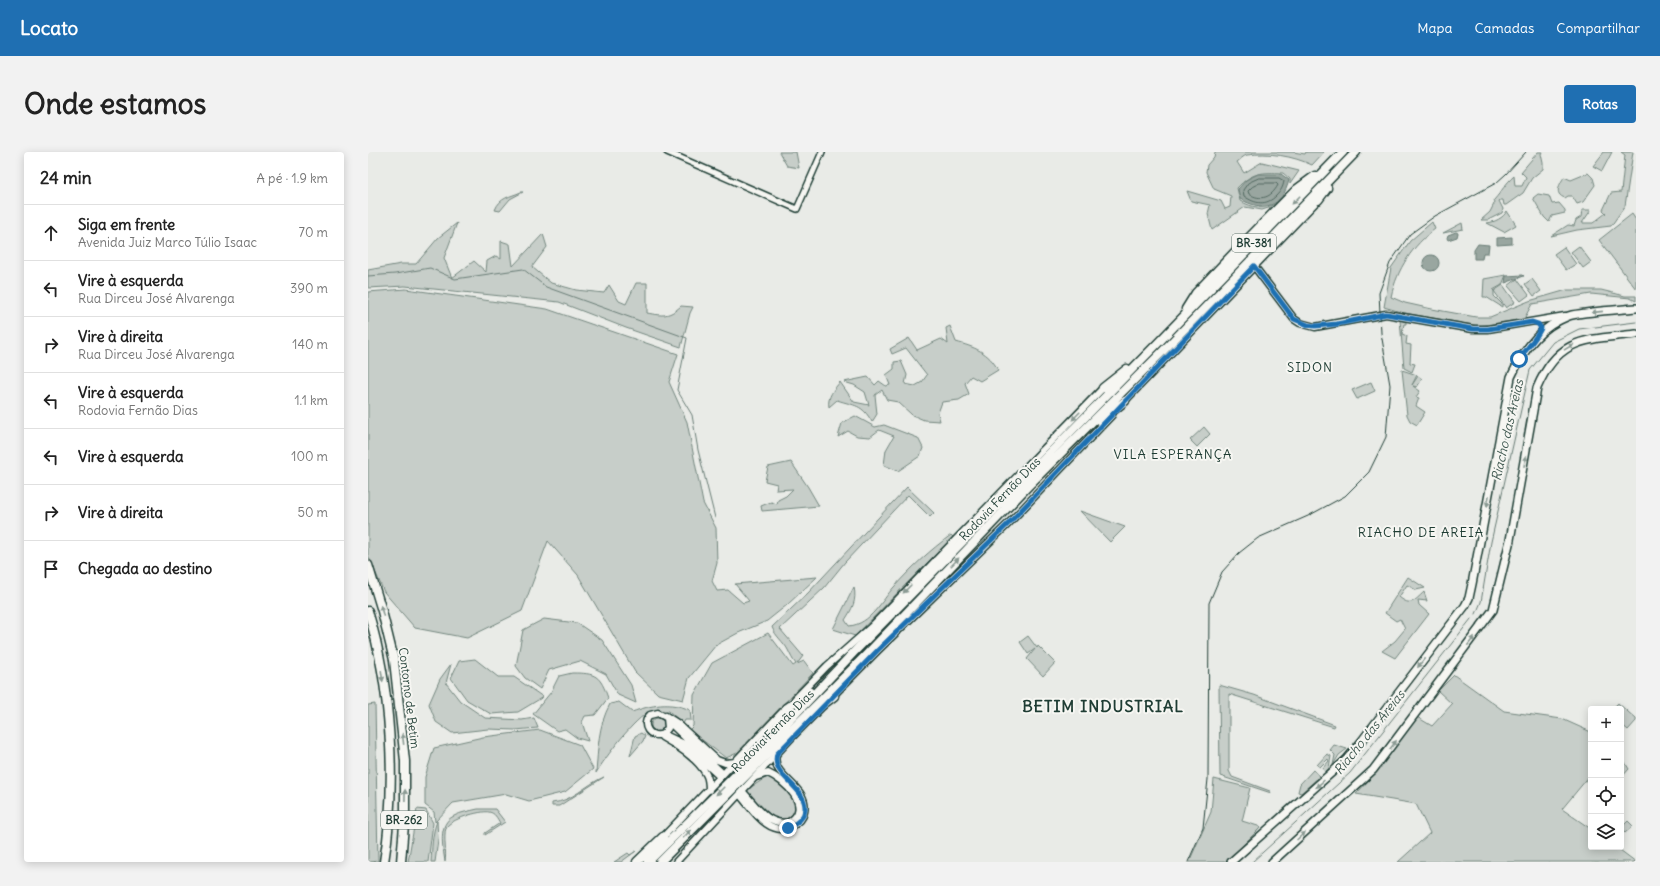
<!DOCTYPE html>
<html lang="pt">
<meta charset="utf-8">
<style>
:root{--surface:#fff;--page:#f2f2f2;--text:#222;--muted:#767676;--line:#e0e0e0;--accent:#1f6fb2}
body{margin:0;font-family:Delius,sans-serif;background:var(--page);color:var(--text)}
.controls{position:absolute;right:12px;bottom:12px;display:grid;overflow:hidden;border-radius:4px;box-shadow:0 2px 10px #0003}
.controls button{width:36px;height:36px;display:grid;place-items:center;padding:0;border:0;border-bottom:1px solid var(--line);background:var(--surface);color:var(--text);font:20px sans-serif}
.stop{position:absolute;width:12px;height:12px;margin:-9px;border:3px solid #1f6fb2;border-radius:50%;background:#fff}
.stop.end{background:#1f6fb2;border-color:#fff;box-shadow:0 1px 4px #0008}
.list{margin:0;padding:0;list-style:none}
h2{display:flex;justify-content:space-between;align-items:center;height:52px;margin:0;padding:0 16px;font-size:17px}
h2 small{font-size:13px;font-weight:400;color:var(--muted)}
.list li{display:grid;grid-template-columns:26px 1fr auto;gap:12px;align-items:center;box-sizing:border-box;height:56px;padding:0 16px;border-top:1px solid var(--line)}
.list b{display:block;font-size:15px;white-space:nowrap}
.list p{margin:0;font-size:13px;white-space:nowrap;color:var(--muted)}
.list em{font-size:13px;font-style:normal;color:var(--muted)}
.icon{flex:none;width:22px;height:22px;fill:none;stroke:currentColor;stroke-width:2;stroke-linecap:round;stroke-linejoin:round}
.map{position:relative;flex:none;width:1268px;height:710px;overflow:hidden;border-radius:4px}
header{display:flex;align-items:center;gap:24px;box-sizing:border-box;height:56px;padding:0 20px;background:var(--accent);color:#fff}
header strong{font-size:19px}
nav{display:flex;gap:22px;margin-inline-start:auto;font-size:14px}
.intro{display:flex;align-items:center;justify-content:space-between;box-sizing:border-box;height:96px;padding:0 24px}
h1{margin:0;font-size:28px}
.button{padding:10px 18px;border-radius:4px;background:var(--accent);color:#fff;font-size:14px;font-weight:700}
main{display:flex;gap:24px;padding:0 24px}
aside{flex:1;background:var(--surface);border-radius:4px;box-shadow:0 2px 10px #0003}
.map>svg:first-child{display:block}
</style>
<header>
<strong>Locato</strong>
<nav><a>Mapa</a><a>Camadas</a><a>Compartilhar</a></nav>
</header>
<div class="intro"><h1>Onde estamos</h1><a class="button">Rotas</a></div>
<main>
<aside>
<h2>24 min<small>A pé · 1.9 km</small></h2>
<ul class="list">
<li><svg class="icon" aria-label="ahead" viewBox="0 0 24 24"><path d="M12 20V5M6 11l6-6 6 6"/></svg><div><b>Siga em frente</b><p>Avenida Juiz Marco Túlio Isaac</p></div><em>70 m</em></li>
<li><svg class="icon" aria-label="left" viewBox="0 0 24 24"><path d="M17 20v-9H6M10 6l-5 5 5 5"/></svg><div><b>Vire à esquerda</b><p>Rua Dirceu José Alvarenga</p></div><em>390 m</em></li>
<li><svg class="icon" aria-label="right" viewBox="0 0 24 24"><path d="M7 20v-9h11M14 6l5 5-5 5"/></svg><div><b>Vire à direita</b><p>Rua Dirceu José Alvarenga</p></div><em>140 m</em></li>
<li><svg class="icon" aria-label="left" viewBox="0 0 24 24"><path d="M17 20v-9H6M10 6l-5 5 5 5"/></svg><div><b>Vire à esquerda</b><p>Rodovia Fernão Dias</p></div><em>1.1 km</em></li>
<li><svg class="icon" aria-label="left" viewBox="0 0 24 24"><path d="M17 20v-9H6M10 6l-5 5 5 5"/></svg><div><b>Vire à esquerda</b></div><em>100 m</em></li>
<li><svg class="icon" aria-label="right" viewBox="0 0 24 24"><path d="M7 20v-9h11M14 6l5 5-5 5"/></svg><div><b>Vire à direita</b></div><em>50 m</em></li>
<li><svg class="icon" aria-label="arrive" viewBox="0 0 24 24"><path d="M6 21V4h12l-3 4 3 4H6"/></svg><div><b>Chegada ao destino</b></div></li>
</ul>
</aside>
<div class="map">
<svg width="1268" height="710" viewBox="0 0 1268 710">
<rect width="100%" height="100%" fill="#e9ebe7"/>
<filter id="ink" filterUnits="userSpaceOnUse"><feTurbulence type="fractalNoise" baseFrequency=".025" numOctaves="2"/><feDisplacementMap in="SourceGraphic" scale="8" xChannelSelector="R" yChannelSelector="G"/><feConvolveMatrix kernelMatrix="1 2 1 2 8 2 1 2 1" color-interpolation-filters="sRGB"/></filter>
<g filter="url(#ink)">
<!-- green -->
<path fill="#c7cec9" stroke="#73867e" d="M411,0H428L431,16L419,14Z
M847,0H925L937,2L938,0H956L944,13C925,4 901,0 879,3C875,4 872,8 869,10L876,21L894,10L931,19L922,32V27L915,21C894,20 884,20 869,36L872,49C885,56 896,58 909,51L907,54L894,58L877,55L844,78L840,62L842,53L823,49L819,39L853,49L857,57L862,55L863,44L846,37L838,20L839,13L846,5Z
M1170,0H1174L1173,2L1175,11V17L1164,26L1155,41L1138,53H1136L1135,48H1132L1131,49L1135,57L1134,61L1120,68H1113L1122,60L1127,50L1126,48C1134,39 1137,32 1146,24L1147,34H1154L1158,25L1153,20Z
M1236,0H1244L1234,19L1225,14Z
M1253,0H1265L1257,54L1243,74L1209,78L1183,84L1200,73L1206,74L1208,68L1213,65L1214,58H1223L1214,71H1225L1238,61L1235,58L1243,41L1253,40L1257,3Z
M1220,21L1225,26L1227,33L1215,50L1209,52L1204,44H1200L1197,46C1185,42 1192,32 1196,25L1203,28Z
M153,40H155L142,47L132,59L127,58C132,45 142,45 153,40Z
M1170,42L1181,44L1184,52L1191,51L1197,58V61L1184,64L1181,70L1176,65L1165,46Z
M1139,59L1148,73L1136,80L1119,71C1127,70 1135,66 1139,59Z
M1264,62L1268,68V137L1231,88Z
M1064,70L1067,77C1045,93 1029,117 1023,145L1037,151L1064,157L1108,165H1122L1161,149L1199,138H1233L1257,144H1268V149L1262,146L1223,142L1164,152L1156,167L1111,174L1036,161L1016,155L1023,116L1042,89Z
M89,71L76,106L84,126L106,109L118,120L119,109L128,104L133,107V89L142,92L145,114L175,82L179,95L164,115L183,131L208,138L236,141L241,133L251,149L258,152L268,131H279V161C295,164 301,165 313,154L325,155L322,161L313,195L258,176L191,150L37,134L0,136V118L33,112H48L70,86Z
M1094,71L1095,77L1075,81L1077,80Z
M1211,94L1223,110L1215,116L1203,100Z
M1196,95L1208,112L1198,118L1186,102Z
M1138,123L1134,133L1125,138L1126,139L1135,133L1147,150L1138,156L1126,139V144L1134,152V155L1118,145H1115L1116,127Z
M1149,127L1161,143L1153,149L1140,134Z
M1164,127L1173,139L1166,144L1157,132Z
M38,137L179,157L310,202L301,230L319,270L335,351L348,376L349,411L344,429L349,439L360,438L375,451L381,449L367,432L449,425L419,453L399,469L370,481L348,493L321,526L315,548L290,542L267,520L210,423L180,389L154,459L99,486L47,476L16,440L0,403V140Z
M1032,168L1038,170V172H1036L1034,182L1039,184L1038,192L1043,193L1042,211L1047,212L1044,220L1036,216Z
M582,174L588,190C606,195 621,200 630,218L612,229L603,224L597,231L601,242L591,248L574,250L570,261L572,269L556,268L544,263L530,250L519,248L514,238L507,243L509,262L504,270C494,252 487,254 469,248L461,255C459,245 466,237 472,230L486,250L501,253L497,240L486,233L476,230L500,225L507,233L511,229L518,234L522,233L518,223L526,217V210L533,209L539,223L537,232L547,234L554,230L559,223L538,196L524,202L522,197L541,186L549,198L573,187L580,192L578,176Z
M1034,218L1049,223L1044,233L1050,224L1054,227L1049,235L1045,234L1052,239L1048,245L1051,246L1048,254L1057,260L1049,273L1042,269L1039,263Z
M1003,230L1007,239L989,247L984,238Z
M487,264L507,275L516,273L550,286L555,296L552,304L530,319L516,313L518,298L526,284L511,278L502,285L489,284L480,279L470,285L474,271Z
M836,275L842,282L829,295L822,288Z
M423,310L440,335L451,354L394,359L393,354L403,350L409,352L410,348L418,344L425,337L408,338L409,332L397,329L400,315Z
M539,335L566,361L562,365L540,343L477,410L456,436L412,477L435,504L429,512L436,509L445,521L369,601L358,606L321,578L325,574L326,543L344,511L400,481L425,514L428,512C424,507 423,504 420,498C416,490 407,484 404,475L440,441Z
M712,359L757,375L742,390Z
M583,383L585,385L572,398L487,484L465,477L486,435C489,449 484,457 477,468L481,474C503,472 513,449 526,435C543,416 562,398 583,383Z
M1040,425L1057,436L1048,438L1039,433L1031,445C1043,455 1046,449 1056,440L1059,449L1050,448L1051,453L1061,462L1027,506L1014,499L1027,489L1037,477L1032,467L1028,469L1017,461Z
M176,467L209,471L234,488L263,533L268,551L250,543L238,522L212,509L181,518L172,537L157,526L148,514L155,478Z
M660,484L669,496L670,494L687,511L675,524L659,507L667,497L660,502L652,490Z
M107,507L130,525H146L175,545L150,560L123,562L99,548L83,526L91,509Z
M83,512L78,531L92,549L117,566L154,568L166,566L170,576L147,578L120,577L84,581L68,570L61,552L72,527Z
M204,521C228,521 232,523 240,546L227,563L217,564L214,570L220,589L209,586L197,577L189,579L165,562L183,540L191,524Z
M1086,523L1136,559L1194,567L1223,580V622L1194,657L1223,677V695H1248L1268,710H1030L1062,681L1048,652L988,642L1002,627L1049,565L1064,574L1084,552L1070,539Z
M851,533L886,543L967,573L966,575L861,542V619L864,625L902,639L903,641L852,624Z
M251,550L264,560C283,553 302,549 322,558L323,568H317L315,572L301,559C296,559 288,557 283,559C267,565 237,606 228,621C230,597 230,574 242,552Z
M1250,551L1268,567V569L1260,578L1253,572V557H1244Z
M7,552L10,709L0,710V553Z
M283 573a7 7 0 1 1 14 0a7 7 0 1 1-14 0Z
M172,578L212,593L225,617L197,640L161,649L138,642L85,651L67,670L66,660L57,653V625L66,596L115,585Z
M273,581L277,584L275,589L262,604L267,584Z
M966,593L979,597L971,603L965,613L967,603L962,598Z
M959,602L963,604L961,616L957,620L954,617L961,609L960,607L952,615L949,613Z
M1253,604L1261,617L1253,626Z
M945,618L952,624L933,641L930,640L932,632Z
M236,625L191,654H184V651C205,649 217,633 236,625Z
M399,625C407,627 427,643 428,652C431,666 415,670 405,665L377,639Z
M846,627L882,636L874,669L893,675L858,710H821L843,660Z
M49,657L58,658L65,671L60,710H40Z
M110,657H127L137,670L117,683V681L132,671C129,666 127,661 121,660C113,658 80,668 78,676C75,685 79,701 77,710C75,695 69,672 86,664C93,660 102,659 110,657Z
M69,669L70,688L67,710H63C64,696 64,682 69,669Z
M1260,669L1265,674L1257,681L1253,676Z
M268,699L253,710H246L260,701L262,703Z"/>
<!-- water -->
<path fill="#99a6a0" stroke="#687c75" d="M890,22H913L921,28C914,56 896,60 872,47L870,37L878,28Z
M1088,80L1090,81L1089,85L1080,88L1079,86L1080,83Z
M1144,85V92L1129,93V86Z
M1110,92L1121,93L1120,101H1115L1114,107H1106V98Z
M1055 111a8 8 0 1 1 16 0a8 8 0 1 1-16 0Z
M1155,123L1156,124L1137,131L1138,124Z"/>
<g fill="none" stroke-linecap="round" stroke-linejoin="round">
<!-- shore -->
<path stroke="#50675f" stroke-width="1" d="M891,26H911L916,29C915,35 913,39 908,44C898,54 887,52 876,44L875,38L880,31Z
M892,31H908L910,33C903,46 893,49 881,42L880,39L884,35Z"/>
<!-- stream -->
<path stroke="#687c75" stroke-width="1" d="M0,124L27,122L62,116L87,127L155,117L178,135L319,186L309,238L324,263L330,298L347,366
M1108,462L1113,450L1123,390L1162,218L1185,190L1211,177L1268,170
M884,710L982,621L1103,467"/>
<defs>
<path id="tertiary" d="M299,0L429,57L454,0"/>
<path id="secondary" d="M886,114L926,167L932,171L947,175L1018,162L1105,177H1120L1197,164
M754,252L950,48
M427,547L459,514L503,475L735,236
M298,564L309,571L349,608L357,611L368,610
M300,569L353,620
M295,582L300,576L299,566L290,561L282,563C272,573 282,587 295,582L316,592L350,623
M294,585C309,593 330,607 338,622C341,627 341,633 341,638
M376,641C388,654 401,675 421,670C446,655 416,628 400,621L388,625
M373,644C385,658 402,686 424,674C430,671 435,666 436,660C442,634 402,625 408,603
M295,685L420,554
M308,710L425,584L510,498L641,371L744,263"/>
<path id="primary" d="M863,710L979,607L993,590L1097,454L1101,446L1104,432L1143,225C1154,202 1167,181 1190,169C1194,167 1199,164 1204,163C1224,159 1247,158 1268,156
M904,710L1005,618L1125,458L1142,388L1169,236C1191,184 1219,188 1268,182"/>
<path id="motorway" d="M950,48L959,36
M818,157L828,141L867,100L928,38L947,24
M735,236L759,217
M732,269L757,249
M0,413L14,459L26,508L37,609V660L33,710
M0,459C23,535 29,631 16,710
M454,553L466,544
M418,556L442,540
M269,710L295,685
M280,710L400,591L486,500L790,191L975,0
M292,710L499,502L660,334L793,201L988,0"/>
</defs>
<!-- tertiary casing -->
<use href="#tertiary" stroke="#1f3d34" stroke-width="8"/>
<!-- secondary casing -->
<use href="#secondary" stroke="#1f3d34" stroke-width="9"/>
<!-- primary casing -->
<use href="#primary" stroke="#1f3d34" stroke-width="10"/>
<!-- motorway casing -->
<use href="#motorway" stroke="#1f3d34" stroke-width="11"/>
<!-- tertiary -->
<use href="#tertiary" stroke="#f6f6f2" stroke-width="5"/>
<!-- secondary -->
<use href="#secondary" stroke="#f6f6f2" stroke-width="6"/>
<!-- primary -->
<use href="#primary" stroke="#f6f6f2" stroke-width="7"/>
<!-- motorway -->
<use href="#motorway" stroke="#f6f6f2" stroke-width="8"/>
<!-- rail -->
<path stroke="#1f3d34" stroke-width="1" d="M820,710L835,676L840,627L841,451L854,420L871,401L890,386L940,364L977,344L1001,320L1018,285L1022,233L1013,181L1011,141L1022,111L1042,82L1067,64L1128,31L1138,22L1158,0"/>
</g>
<!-- one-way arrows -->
<defs><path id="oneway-solid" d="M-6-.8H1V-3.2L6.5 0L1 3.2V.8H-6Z"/></defs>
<g fill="#8a9a93">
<use href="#oneway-solid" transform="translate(928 48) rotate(134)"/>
<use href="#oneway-solid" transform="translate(1229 160) rotate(174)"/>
<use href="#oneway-solid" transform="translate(1201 195) rotate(-31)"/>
<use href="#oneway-solid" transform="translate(708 264) rotate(134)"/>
<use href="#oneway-solid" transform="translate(1157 309) rotate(-80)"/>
<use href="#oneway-solid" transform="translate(1120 349) rotate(101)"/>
<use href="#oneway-solid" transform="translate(587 410) rotate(-46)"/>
<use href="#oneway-solid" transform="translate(539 437) rotate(134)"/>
<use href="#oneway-solid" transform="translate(14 459) rotate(-105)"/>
<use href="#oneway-solid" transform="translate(1103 489) rotate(-53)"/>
<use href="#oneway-solid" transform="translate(1053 511) rotate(127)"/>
<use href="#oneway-solid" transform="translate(14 524) rotate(82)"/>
<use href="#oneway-solid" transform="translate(35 587) rotate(-97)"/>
<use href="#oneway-solid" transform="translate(1025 593) rotate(-53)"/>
<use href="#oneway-solid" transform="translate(952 632) rotate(138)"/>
<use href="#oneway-solid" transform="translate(352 639) rotate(135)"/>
<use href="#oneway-solid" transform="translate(37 643) rotate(-89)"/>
<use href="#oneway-solid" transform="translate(319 682) rotate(-45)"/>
<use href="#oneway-solid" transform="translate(933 684) rotate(-42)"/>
</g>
</g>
<g fill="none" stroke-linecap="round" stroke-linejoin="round" filter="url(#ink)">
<!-- route -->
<path stroke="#1f6fb2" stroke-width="5" d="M420,676C428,672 436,667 437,658C439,634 402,625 409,602L510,498L641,371L886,114L926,167L940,173L947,174L969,172L1018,162L1105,177H1120L1164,170L1170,172L1173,176C1170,184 1157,199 1151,207"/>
</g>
<g text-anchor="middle" stroke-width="4" stroke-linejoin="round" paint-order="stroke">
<!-- shield labels -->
<g fill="#f6f6f2" stroke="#60746d" stroke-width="1">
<rect x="864" y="82" width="44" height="18" rx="3"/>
<rect x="13" y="659" width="46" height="18" rx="3"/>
</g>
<g font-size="11" font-weight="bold" fill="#1f3d34">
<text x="886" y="95">BR-381</text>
<text x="36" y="672">BR-262</text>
</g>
<!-- street labels -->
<g font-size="12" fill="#1f3d34" stroke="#f6f6f2">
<text transform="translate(632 347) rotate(-46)" y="4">Rodovia Fernão Dias</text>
<text transform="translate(41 546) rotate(83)" y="4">Contorno de Betim</text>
<text transform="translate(405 579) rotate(-45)" y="4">Rodovia Fernão Dias</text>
</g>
<!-- neighbourhood labels -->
<g font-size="13" letter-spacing="1" fill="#1f3d34" stroke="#f6f6f2">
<text x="942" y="220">SIDON</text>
<text x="805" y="307">VILA ESPERANÇA</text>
<text x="1053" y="385">RIACHO DE AREIA</text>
</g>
<!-- water labels -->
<g font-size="13" font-style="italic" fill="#445c54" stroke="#f6f6f2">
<text transform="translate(1139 278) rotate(-77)" y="5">Riacho das Areias</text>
<text transform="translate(1001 580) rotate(-51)" y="5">Riacho das Areias</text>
</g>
<!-- district labels -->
<g font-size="16" font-weight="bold" letter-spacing="1" fill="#1f3d34" stroke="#f6f6f2">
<text x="735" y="560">BETIM INDUSTRIAL</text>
</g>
</g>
</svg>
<div class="controls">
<button>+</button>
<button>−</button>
<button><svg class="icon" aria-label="locate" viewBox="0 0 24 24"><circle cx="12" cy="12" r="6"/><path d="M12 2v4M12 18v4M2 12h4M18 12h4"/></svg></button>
<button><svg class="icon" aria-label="layers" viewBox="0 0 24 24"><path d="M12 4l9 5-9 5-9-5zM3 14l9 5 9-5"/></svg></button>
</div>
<div class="stop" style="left:1151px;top:207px"></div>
<div class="stop end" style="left:420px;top:676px"></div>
</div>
</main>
